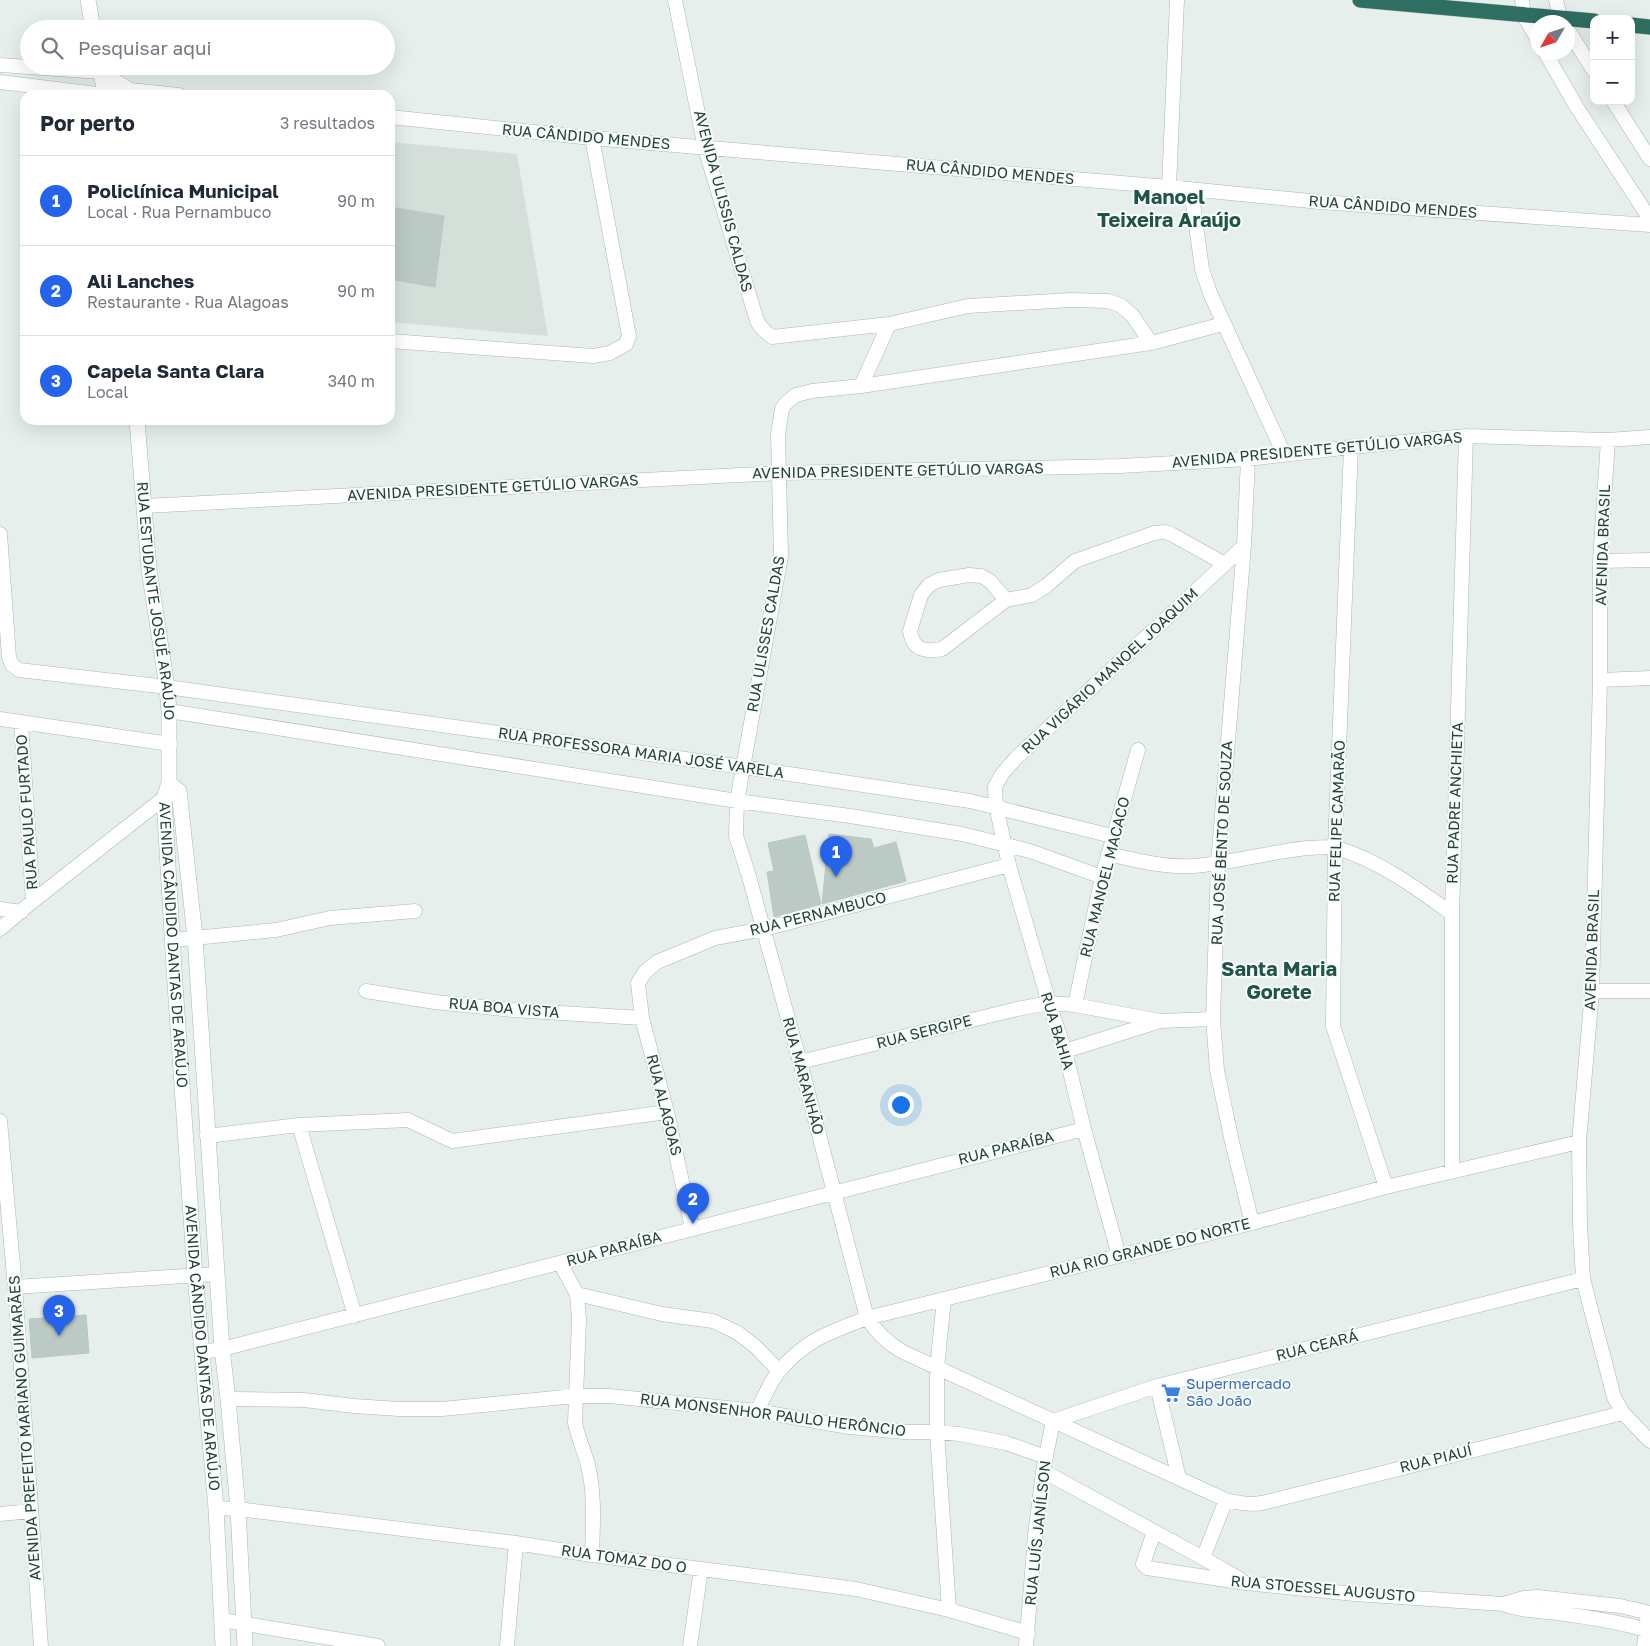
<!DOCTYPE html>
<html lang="pt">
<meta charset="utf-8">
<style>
:root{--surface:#fff;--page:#f2f2f3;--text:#1f2937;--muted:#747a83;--line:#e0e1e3;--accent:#2563eb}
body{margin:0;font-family:"Golos Text",sans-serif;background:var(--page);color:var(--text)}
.controls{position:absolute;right:15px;top:15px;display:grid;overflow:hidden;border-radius:10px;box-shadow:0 5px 20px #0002}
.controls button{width:45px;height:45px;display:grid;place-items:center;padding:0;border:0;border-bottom:1px solid var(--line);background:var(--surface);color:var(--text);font:25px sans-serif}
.compass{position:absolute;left:1530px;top:15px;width:45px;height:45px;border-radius:50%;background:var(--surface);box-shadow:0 5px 20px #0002;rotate:231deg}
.you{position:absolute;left:900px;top:1104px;width:18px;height:18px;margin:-12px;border:4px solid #fff;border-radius:50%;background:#1a73e8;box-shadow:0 0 0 8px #1a73e833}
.badge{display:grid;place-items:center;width:32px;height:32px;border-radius:50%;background:var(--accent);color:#fff;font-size:16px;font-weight:700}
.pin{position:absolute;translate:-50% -41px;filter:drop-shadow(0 1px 2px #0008)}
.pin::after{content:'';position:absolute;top:26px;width:18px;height:15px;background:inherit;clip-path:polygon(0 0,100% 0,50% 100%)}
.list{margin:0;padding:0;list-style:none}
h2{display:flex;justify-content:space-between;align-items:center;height:65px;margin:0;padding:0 20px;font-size:21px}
h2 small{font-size:16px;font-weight:400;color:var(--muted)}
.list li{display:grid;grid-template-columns:32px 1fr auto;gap:15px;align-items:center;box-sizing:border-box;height:90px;padding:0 20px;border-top:1px solid var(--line)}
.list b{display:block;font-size:19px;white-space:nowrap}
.list p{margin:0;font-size:16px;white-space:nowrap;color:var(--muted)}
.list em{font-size:16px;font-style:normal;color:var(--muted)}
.icon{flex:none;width:28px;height:28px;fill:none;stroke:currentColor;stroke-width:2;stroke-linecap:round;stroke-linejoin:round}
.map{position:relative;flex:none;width:1650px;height:1646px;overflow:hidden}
.search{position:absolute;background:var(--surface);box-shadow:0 5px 20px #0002;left:20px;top:20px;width:375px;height:55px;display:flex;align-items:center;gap:12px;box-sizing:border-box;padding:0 18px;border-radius:28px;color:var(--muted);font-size:19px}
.panel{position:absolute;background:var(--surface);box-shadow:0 5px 20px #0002;left:20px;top:90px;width:375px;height:335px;border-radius:15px}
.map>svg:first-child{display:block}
</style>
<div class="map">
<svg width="1650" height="1646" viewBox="0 0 1650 1646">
<rect width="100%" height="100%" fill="#e6efeb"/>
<!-- built -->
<path fill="#d4dfda" d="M390,142L517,154L548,336L390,322Z"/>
<!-- building -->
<path fill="#bbcac4" stroke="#b8c9c2" d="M390,207L444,216L435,287L390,279Z
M829,834L871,839L874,848L896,842L906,881L822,904Z
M805,835L821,904L774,917L767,872L774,871L768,843Z
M86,1315L89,1353L32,1358L29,1319Z"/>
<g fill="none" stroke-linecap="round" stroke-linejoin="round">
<defs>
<path id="street" d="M675,0L705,148L757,321C761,328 765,332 772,337L889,324L968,306L1070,300L1108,301L1120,305L1132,315L1151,343
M1522,0L1524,16L1538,40
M1556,0L1560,18L1563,22
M1568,30L1594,71
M1545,52L1576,106L1650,219
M0,65L101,72L130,90
M0,82L105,95L130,90L179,95
M1613,101L1650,159
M390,117L592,138L1169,187L1320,202L1650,225
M1169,187L1177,0
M1191,189L1202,269L1210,293L1284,454
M1223,324L1151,343L861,386L812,391L796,395L786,403L782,409L778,434L781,556L737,801L736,836L748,873L800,1062L867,1318C877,1333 887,1343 903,1352L1226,1500C1239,1503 1249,1505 1262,1503L1623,1413
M390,341L593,356L610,353L626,344L629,336L592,138
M861,386L889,324
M1608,440L1600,561V680L1592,991L1579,1142L1580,1224L1583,1279L1614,1397L1623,1413L1650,1441
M1351,447L1335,848L1333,1026L1386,1187
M1248,459L1244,546L1218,863L1213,1019L1217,1070L1232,1142L1252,1223
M145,506L779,473L1120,466L1248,459L1351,447L1466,436L1608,440L1650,437
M0,534L9,657L12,665L19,670L167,687L743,767L970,801L1112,836
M1600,561L1650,560
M1006,600L990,581L981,576L969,575L939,580L929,585L921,595L910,631C913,651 926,652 942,649L1006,600L1032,595L1046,586L1075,561L1154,533L1165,532L1171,534L1225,564
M1600,680L1650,678
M169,711L737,801L850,816L962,834L1030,851L1102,877
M0,719L170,744
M21,723L33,901
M1108,854C1136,860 1165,868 1194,866C1232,863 1269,852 1307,848C1316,848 1328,846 1337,848C1378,860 1418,889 1452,914
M0,909L21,912
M0,929L33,901L164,798L172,794
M173,940L276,930L330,918L415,911
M366,991L435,1002L512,1010L642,1018
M1592,991H1650
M1075,1005L1102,877L1138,750
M1065,1051L1157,1022
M800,1062L1017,1009L1049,1003L1075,1005L1160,1021L1213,1019
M0,1121L15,1287L41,1646
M299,1125L355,1316
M207,1136L299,1125L408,1120L452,1141L667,1112
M1452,1170V914L1466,436
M692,1228L667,1112L642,1018L638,983L645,972L657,962L715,938L764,929L1009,865
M1119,1256L1084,1129L1065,1051L1049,1003L1009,865L996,806L995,787L1002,774L1016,758L1244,546
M560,1263L577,1294L579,1320L575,1423C578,1438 584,1450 588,1465C595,1494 593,1525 592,1555
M15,1287L216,1274
M577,1294L662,1314L713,1321L738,1333L756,1347L779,1371
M944,1299L937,1368V1432L949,1610
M202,1352L222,1349L1084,1129
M1157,1386L1179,1478
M228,1399L304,1400L354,1406L399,1409H442L575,1396H609L757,1411L849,1427L905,1432H937L959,1434L1006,1443L1046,1457
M757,1411C764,1398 770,1381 780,1370C807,1339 830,1332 867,1318L1252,1223L1386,1187L1579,1142
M1043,1471L1203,1558L1240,1579
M216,1508L238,1509L516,1543L592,1555L856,1589L949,1610L1028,1633
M0,1514L31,1511
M1154,1532L1143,1564L1147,1568L1246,1583L1355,1594L1503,1604C1521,1611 1539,1611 1557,1613C1588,1617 1620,1622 1650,1631
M1203,1558L1226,1500
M1503,1604L1524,1598L1538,1597L1620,1606L1650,1613
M222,1620L378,1646
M507,1646L516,1543
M690,1646L701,1569
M1026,1646L1035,1536L1043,1471L1053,1421L1157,1386L1583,1279
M1644,1646L1647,1621"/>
<g id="secondary">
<path d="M88,0L93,29"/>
<path d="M100,66L105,95"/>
<path id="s1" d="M137,420L149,569L167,687L169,711V783L164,798L174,969L195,1275L216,1508L223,1646"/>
<path d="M169,783L179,791L195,937L222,1349L228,1399L238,1509L245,1646"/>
</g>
<path id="highway" d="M1360,0L1594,21
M1631,25L1650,27"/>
</defs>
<!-- street casing -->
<use href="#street" stroke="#a8b8b2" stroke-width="15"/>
<!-- secondary casing -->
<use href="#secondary" stroke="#a4bbb3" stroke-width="16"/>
<!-- highway casing -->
<use href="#highway" stroke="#c2cac8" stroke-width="16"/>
<!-- street -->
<use href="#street" stroke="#fff" stroke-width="14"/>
<!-- secondary -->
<use href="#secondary" stroke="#fff" stroke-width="15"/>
<!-- highway -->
<use href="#highway" stroke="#2f6f62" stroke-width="15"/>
</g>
<!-- icons -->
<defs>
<symbol id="supermarket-bare" viewBox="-9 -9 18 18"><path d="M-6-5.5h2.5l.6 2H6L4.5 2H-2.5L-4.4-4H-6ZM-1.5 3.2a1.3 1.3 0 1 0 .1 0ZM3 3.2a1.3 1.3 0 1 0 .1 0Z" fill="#3f7fe0" stroke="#f7fbf9" stroke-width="2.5" paint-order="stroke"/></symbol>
</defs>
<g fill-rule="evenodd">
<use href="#supermarket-bare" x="1157" y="1379" width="28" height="28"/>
</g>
<g text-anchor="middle" stroke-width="4" stroke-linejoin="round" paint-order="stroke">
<!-- street labels -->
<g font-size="15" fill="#24423a" stroke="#f7fbf9">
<text transform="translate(586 137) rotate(5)" y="5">RUA CÂNDIDO MENDES</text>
<text transform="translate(990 172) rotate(5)" y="5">RUA CÂNDIDO MENDES</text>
<text transform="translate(723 201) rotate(75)" y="5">AVENIDA ULISSIS CALDAS</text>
<text transform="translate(1393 207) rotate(4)" y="5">RUA CÂNDIDO MENDES</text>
<text transform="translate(1317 450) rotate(-5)" y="5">AVENIDA PRESIDENTE GETÚLIO VARGAS</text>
<text transform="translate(898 471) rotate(-1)" y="5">AVENIDA PRESIDENTE GETÚLIO VARGAS</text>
<text transform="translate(493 488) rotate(-3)" y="5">AVENIDA PRESIDENTE GETÚLIO VARGAS</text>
<text transform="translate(1603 545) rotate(-88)" y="5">AVENIDA BRASIL</text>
<text dy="5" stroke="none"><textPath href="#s1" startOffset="182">RUA ESTUDANTE JOSUÉ ARAÚJO</textPath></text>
<text transform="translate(766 634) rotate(-80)" y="5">RUA ULISSES CALDAS</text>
<text transform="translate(1110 671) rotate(-43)" y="5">RUA VIGÁRIO MANOEL JOAQUIM</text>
<text transform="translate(641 753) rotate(8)" y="5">RUA PROFESSORA MARIA JOSÉ VARELA</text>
<text transform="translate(1455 803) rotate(-88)" y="5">RUA PADRE ANCHIETA</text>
<text transform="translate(27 812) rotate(-94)" y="5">RUA PAULO FURTADO</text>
<text transform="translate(1337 821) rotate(-88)" y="5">RUA FELIPE CAMARÃO</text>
<text transform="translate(1222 843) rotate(-87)" y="5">RUA JOSÉ BENTO DE SOUZA</text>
<text transform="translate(1105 877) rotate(-76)" y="5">RUA MANOEL MACACO</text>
<text transform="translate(818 914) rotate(-14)" y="5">RUA PERNAMBUCO</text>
<text dy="5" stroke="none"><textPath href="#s1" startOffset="528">AVENIDA CÂNDIDO DANTAS DE ARAÚJO</textPath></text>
<text transform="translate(1592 950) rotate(-88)" y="5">AVENIDA BRASIL</text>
<text transform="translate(504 1008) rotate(5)" y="5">RUA BOA VISTA</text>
<text transform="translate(1057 1031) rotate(73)" y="5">RUA BAHIA</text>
<text transform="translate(924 1032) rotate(-14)" y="5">RUA SERGIPE</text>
<text transform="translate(803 1076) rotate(75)" y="5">RUA MARANHÃO</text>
<text transform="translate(664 1105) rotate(76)" y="5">RUA ALAGOAS</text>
<text transform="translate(1006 1148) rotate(-14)" y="5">RUA PARAÍBA</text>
<text transform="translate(1150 1248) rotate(-14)" y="5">RUA RIO GRANDE DO NORTE</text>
<text transform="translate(614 1249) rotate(-15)" y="5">RUA PARAÍBA</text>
<text transform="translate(1317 1346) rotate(-14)" y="5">RUA CEARÁ</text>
<text dy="5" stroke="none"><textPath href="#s1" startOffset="932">AVENIDA CÂNDIDO DANTAS DE ARAÚJO</textPath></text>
<text transform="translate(773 1415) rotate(7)" y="5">RUA MONSENHOR PAULO HERÔNCIO</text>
<text transform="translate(25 1428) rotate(-94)" y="5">AVENIDA PREFEITO MARIANO GUIMARÃES</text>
<text transform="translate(1436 1459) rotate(-14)" y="5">RUA PIAUÍ</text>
<text transform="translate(1038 1533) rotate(-84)" y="5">RUA LUÍS JANÍLSON</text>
<text transform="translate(624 1559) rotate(8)" y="5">RUA TOMAZ DO O</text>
<text transform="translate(1323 1589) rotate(5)" y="5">RUA STOESSEL AUGUSTO</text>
</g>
<!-- shop labels -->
<g font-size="15" fill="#366cbe" stroke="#f7fbf9" text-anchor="start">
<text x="1186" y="1389">Supermercado<tspan x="1186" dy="17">São João</tspan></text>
</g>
<!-- district labels -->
<g font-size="20" font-weight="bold" fill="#1f5548" stroke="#f7fbf9">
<text x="1169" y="204">Manoel<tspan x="1169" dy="23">Teixeira Araújo</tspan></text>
<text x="1279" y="976">Santa Maria<tspan x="1279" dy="23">Gorete</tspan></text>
</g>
</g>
</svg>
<div class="controls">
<button>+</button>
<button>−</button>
</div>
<svg class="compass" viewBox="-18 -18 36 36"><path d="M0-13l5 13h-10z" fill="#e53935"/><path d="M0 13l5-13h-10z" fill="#747a83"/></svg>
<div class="you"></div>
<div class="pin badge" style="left:836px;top:877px">1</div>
<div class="pin badge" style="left:693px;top:1224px">2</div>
<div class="pin badge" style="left:59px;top:1336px">3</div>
<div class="search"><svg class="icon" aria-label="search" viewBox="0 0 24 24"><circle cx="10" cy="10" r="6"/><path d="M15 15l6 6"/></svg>Pesquisar aqui</div>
<section class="panel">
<h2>Por perto<small>3 resultados</small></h2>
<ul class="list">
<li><span class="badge">1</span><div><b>Policlínica Municipal</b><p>Local · Rua Pernambuco</p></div><em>90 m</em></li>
<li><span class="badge">2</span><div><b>Ali Lanches</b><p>Restaurante · Rua Alagoas</p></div><em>90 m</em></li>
<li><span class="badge">3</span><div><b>Capela Santa Clara</b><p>Local</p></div><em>340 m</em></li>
</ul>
</section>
</div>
